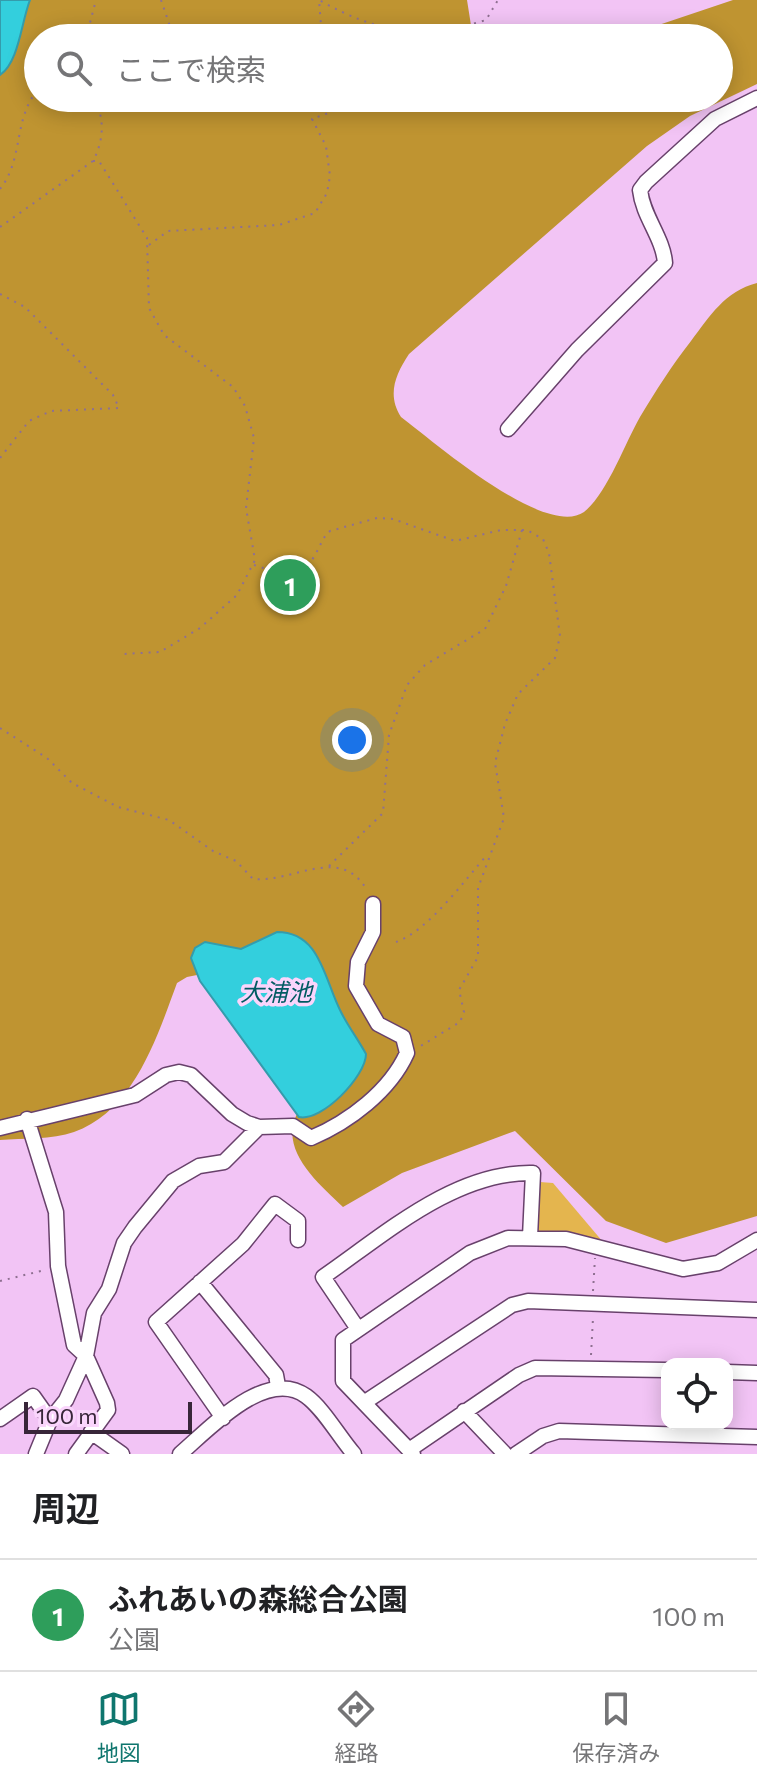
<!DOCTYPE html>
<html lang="ja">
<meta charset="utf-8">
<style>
:root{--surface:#fff;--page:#f2f2f2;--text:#202124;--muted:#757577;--line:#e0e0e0;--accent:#0f766e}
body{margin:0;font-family:Commissioner,"Noto Sans JP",sans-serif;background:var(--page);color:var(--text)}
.controls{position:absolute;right:24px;bottom:24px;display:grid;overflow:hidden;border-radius:16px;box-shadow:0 4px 20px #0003}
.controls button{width:72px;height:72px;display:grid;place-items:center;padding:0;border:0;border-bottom:2px solid var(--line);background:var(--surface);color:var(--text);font:40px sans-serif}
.scale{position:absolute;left:24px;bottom:20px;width:168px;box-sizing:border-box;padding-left:8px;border:4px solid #382639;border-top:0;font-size:22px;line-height:28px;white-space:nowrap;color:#382639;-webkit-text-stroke:6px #fad5fc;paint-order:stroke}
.you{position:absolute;left:352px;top:740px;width:28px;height:28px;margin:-20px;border:6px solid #fff;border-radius:50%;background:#1a73e8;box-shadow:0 0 0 12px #1a73e833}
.badge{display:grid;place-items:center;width:52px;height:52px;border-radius:50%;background:var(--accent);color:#fff;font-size:26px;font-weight:700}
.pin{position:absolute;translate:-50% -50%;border:4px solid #fff;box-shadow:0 2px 8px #0006}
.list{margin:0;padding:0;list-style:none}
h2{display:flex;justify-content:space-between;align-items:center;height:104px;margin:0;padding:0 32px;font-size:34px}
h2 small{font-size:26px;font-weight:400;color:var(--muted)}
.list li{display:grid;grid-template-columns:52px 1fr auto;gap:24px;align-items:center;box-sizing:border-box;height:112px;padding:0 32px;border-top:2px solid var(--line)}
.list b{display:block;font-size:30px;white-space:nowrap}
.list p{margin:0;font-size:26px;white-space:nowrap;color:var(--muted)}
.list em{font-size:26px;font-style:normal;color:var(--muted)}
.icon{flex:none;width:44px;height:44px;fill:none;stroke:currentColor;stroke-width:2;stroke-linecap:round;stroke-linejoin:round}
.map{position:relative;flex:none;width:757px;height:1454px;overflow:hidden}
.search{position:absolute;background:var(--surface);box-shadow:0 4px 20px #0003;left:24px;right:24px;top:24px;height:88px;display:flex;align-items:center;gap:20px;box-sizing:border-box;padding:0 28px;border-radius:44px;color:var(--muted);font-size:30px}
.sheet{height:216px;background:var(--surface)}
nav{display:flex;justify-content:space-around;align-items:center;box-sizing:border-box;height:112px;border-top:2px solid var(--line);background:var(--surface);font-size:22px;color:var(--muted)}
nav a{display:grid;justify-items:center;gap:4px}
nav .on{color:var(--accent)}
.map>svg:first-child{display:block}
</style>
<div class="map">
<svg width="757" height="1454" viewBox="0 0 757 1454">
<rect width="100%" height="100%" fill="#f2c4f5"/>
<!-- green -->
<path fill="#e4b54e" d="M540,1182L553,1183L603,1242L537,1231Z"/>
<!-- forest -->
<path fill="#bf9431" d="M30,0H467L473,38H38V98H719V38H620L733,0H757V84L690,116L647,146L409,354C395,375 387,395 401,417C433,441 545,539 584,512C607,494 625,443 640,417C655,392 672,365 691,341C710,316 725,291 757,283V1216L666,1243L606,1221L515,1131L402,1173L343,1207C316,1181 273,1145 302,1106L212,972L187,977L177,983C157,1037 134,1111 74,1132C52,1140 23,1138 0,1140V75C19,62 20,23 30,0Z"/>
<!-- water -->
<path fill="#33cfdd" stroke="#349cac" stroke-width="2" d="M0,0H30C21,23 19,62 0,75Z
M277,932C320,932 324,978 340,1010C347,1025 358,1039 366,1054C366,1076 322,1122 299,1117L200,981L191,958L195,948L205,942L241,949Z"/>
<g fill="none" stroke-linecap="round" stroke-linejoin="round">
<defs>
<path id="minor" d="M508,429L577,350L665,263C663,237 643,217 640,190L646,182L715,119L757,98
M27,1119L56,1212L58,1266L74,1345L86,1356L107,1403L108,1410L76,1454
M0,1128L135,1095L166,1075L179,1072L191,1075L232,1114L247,1123L259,1127L293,1126L311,1138C349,1122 390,1091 407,1053L403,1037L378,1024L356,986L358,962L373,932V904
M200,1282L276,1375L278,1386
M358,1329L323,1277C384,1235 455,1171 533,1173L530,1237
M727,1372L757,1373
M365,1402L512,1305L528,1301L757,1310
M464,1411L505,1454
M223,1418L156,1322L243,1244L275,1204L298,1221V1240
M0,1419L33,1396L50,1420L66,1400L86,1356L94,1313L109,1289L124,1243L135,1227L173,1181L199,1166L224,1162L259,1127
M91,1432L122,1454
M409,1450L519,1375L535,1368L667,1370
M36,1454L50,1420
M180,1454C209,1429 266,1367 306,1396C324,1409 339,1437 354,1454
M413,1454L343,1381V1340L470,1253L508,1238L566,1239L683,1269L718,1263L757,1240
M516,1454L543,1436L559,1431L757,1437"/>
</defs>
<!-- minor casing -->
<use href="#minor" stroke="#68416b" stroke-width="17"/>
<!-- path -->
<path stroke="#8f7091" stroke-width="2" stroke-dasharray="2 6" stroke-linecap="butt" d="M161,0L174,38
M86,38L96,0
M322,38L319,0C378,33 420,40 486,20L498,0
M93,161H99L147,238L149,308L164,335L233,387L245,406L254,438L246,508L255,560L237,595L200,628L160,652L123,654
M0,189C24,159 13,118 38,90
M0,227L93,161C104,140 105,119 94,98
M149,245L168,231L279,225L315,213L327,193L330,176L326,146L312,119L342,108L344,98
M0,294L25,307L113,395L119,408L51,411L29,421L0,458
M254,565C278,573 302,581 316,553C321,545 322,538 330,531L377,518L393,519L455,541L501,530H527L543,539L549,553L560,636L555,658L518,694L505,724L495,763L504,818L478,888V957L459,990L464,1012L460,1022L419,1047
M0,728L47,758L72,783L118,807L169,820L213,851L236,861L253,879C293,883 340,844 367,890
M329,866L383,813L389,735L407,685L425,665L485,629L506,586L522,530
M396,942C428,931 464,881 487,855
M0,1281L45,1270
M593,1291L595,1258
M591,1355L593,1318"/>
<!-- minor -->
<use href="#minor" stroke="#fff" stroke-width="14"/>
</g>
<g text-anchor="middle" stroke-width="7" stroke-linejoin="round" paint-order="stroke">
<!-- water labels -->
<g font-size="24" font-style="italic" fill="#005a62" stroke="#fad5fc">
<text x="276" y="1001">大浦池</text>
</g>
</g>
</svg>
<div class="controls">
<button><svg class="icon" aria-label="locate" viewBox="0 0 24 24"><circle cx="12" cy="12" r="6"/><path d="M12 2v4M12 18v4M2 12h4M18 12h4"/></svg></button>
</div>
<div class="scale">100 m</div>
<div class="you"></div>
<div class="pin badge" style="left:290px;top:585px;background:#2e9e5b">1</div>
<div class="search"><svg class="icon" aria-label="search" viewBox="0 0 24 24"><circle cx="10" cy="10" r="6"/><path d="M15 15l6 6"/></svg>ここで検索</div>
</div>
<section class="sheet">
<h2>周辺<small></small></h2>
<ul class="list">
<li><span class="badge" style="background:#2e9e5b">1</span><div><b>ふれあいの森総合公園</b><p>公園</p></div><em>100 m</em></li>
</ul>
</section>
<nav>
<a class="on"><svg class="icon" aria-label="map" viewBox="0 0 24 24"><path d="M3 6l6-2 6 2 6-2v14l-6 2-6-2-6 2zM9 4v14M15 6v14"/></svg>地図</a>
<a><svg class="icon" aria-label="directions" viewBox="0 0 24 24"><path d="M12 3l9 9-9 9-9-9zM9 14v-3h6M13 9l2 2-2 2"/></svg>経路</a>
<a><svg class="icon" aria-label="saved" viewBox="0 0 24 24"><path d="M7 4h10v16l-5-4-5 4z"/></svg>保存済み</a>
</nav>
